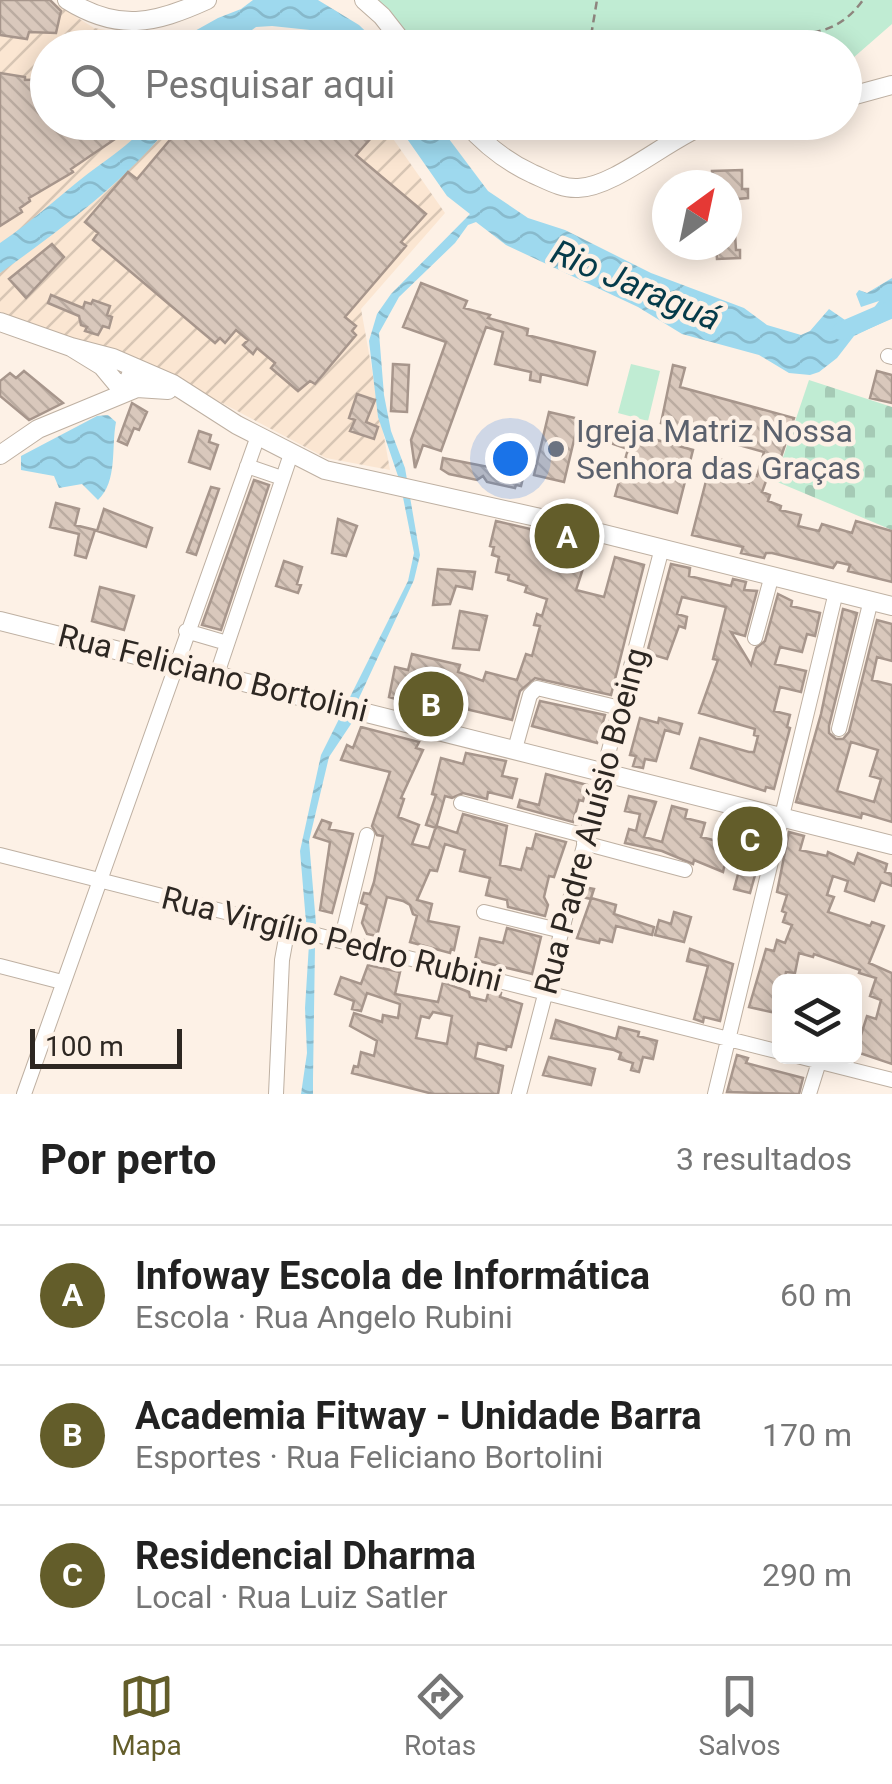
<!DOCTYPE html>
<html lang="pt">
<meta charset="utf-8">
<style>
:root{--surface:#fff;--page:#f6f6f6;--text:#222;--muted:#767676;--line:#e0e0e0;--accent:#635d2a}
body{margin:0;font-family:Roboto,sans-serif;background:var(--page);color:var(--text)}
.controls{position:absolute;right:30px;bottom:30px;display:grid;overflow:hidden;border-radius:15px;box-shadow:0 5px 25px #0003}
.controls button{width:90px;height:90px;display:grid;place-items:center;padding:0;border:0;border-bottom:2px solid var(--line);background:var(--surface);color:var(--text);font:50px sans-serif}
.compass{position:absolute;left:652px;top:170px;width:90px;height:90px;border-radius:50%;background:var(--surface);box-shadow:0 5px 25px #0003;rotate:33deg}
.scale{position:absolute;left:30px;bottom:25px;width:152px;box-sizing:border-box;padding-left:10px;border:5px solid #2d2722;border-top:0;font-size:28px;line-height:35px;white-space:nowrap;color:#2d2722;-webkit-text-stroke:8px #fdf1e6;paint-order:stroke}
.you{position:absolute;left:510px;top:458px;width:35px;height:35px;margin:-25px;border:8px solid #fff;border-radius:50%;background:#1a73e8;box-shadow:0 0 0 15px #1a73e833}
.badge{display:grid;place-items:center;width:65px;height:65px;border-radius:50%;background:var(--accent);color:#fff;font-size:32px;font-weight:700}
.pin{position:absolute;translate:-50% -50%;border:5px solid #fff;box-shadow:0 2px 10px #0006}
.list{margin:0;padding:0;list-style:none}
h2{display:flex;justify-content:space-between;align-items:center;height:130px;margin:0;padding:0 40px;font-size:42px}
h2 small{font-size:32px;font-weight:400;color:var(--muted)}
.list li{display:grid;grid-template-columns:65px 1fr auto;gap:30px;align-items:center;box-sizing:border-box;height:140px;padding:0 40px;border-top:2px solid var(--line)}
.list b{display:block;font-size:38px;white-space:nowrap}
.list p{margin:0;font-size:32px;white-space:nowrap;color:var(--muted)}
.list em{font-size:32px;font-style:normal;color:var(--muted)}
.icon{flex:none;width:55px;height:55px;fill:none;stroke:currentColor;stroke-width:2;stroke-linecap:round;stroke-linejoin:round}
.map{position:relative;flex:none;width:892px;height:1094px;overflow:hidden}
.search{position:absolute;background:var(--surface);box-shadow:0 5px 25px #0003;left:30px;right:30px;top:30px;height:110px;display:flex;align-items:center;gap:25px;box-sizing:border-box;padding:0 35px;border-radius:55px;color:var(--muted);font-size:38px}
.sheet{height:550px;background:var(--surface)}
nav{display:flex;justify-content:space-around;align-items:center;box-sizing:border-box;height:140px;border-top:2px solid var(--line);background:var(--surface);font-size:28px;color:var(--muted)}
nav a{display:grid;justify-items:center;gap:5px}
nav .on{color:var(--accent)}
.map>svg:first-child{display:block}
</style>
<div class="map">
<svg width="892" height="1094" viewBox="0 0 892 1094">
<defs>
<pattern id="industrial-furrows" width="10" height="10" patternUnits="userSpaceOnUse" patternTransform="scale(2.5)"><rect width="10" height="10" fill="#fbe6d2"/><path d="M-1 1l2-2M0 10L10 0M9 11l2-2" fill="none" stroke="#d7c5b4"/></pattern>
<pattern id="cemetery-stones" width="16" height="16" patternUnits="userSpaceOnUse" patternTransform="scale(2.5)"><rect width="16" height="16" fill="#c0ecd3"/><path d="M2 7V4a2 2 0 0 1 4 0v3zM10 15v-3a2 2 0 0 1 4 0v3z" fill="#a5cab5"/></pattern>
<pattern id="water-waves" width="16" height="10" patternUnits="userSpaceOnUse" patternTransform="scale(2.5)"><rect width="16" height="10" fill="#9ed9ee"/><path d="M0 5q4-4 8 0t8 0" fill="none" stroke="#88bacc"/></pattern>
<pattern id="building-back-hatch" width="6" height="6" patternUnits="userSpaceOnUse" patternTransform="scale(2.5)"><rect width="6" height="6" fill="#d9c8bc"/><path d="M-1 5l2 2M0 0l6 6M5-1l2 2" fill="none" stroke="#bbaca1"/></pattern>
</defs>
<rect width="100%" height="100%" fill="#fdf1e6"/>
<!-- industrial -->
<path fill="url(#industrial-furrows)" d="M0,0H49L94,28L149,37L250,31L271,33L313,47L48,48V122L382,123L445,213L361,309L390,470L326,458L154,367L0,312Z"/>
<!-- cemetery -->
<path fill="url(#cemetery-stones)" d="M809,380L892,407V530L775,481Z"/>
<!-- park -->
<path fill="#c0ecd3" d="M370,0H892V24L845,65L844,48H414Z
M631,364L660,371L648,421L618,413Z"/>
<!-- water -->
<path fill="url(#water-waves)" d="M253,0H318L359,25L382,47H339L310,30L272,26L256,27L229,47L115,48L106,41L171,35L184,37L218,18L241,9Z
M148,123H172C127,180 59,231 0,273V243C36,219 66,189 101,164C119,151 134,140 148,123Z
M396,123H437L488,191L528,218L565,230L651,273L744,308L767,325L801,335L810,331L829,309L845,320L862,325L870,321L867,317L879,301L861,307L856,294L859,290L867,293L892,278V318L854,336L837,358L819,372L810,375L789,373L759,355L682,334L638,307L506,245L476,222L468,225L455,243L399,297L379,333L384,395L391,431L405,468L420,555L414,580L359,698L351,724L329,757L309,841L316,924L306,922L300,851L321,755L408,581L414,553L400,482L378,417L369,341L377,314L391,294L470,214L447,196Z
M108,415L116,422C111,448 118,481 98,500L82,484L59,488L54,476L21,470V456L97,416Z
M309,944L315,946L313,1079V1094H301L307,1053L305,1008Z"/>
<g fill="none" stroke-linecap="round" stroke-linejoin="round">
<!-- river -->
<path stroke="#9ed9ee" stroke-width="18" d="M841,331L892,309"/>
</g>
<!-- building -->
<path fill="url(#building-back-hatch)" stroke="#a7968c" stroke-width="2.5" fill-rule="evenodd" d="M0,0H50L61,11L56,33L29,32L27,39L0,35Z
M0,73L25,77V80L48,79V122H140L71,169L73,172L29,198L30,201L20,208L22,212L0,226Z
M185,122H362L371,138L356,155L426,214L401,242L406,246L345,317L356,326L352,331L356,335L315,384L310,381L298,391L271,368L275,363L257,348L253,354L243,345L248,340L236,330L225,343L220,338L215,343L93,240L98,233L85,222L128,172L137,179Z
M742,170V189H748V198L738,199L739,218H734L736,250H740V258L717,259L716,245H727V185H713L712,171Z
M52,244L64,257L26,298L9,279Z
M421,283L467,301L464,308L490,315L488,318L528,329L527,335L595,352L587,385L541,374L540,382L530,380L531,372L495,364L503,332L486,327L441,451L423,445L415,468L411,440L446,342L403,327Z
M51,295L83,308L85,302L91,304L93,300L110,306L107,315L112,317L109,328L103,326L98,335L85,331L87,327L81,325L79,316L48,303Z
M393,364L409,365L407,412L391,411Z
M673,365L685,368L680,387L794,418L776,472L770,470L762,492L770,495L768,501L781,506L780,510L801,515L798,526L819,531L822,524L852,533L856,521L892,531V582L848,571L850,565L837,562L833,568L772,553H766L764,558L741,553L743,547L692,535L712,458L727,461L723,476L749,483L752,474L757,476L764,452L661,423Z
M24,371L63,403L29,420L0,396V381L10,373L16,378Z
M877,371L892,375V403L870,398Z
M357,394L375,400L366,422L378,427L374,439L350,431L355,420L349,418Z
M132,403L147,412L139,430L134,428L127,445L118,441Z
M549,412L579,419L564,482L534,475Z
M617,429L693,450L677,513L615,496L628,449L613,444Z
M199,431L211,435L209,442L218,445L210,469L189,462Z
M443,458L524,474L521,486L516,485L515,488L487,482L483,476L477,480L449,474L441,469Z
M254,480L269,485L221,630L202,625Z
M211,487L219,489L196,555L187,552Z
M56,503L79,509L75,525L95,530L86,558L75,555L79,534L50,527Z
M104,509L152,528L146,547L97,531Z
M338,519L357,526L346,556L332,553Z
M496,521L577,540L576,546L589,550L576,590L604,597L615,557L644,565L611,695L535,678L520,691L512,720L449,705L447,713L389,697L395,667L408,670L412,654L460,665L458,672L483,681L486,672L517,680L526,654L532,656L540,626L534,625L537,614L542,616L547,599L525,592L527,586L508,580L509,575L496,572L499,557L492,555L494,547L490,546Z
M284,561L302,567L297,584L301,585L298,593L276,586Z
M671,564L690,568L689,576L731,586L733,579L746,582L744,590L757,591L745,636L731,632L751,665L756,648L765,641L778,594L792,601L791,606L820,613L815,636L807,634L802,652L780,647L775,664L806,671L801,692L780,687L774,711L790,715L787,727L790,728L774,789L766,787L765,791L691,768L700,738L749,752H754L758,736L754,735L755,729L699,713L718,660L713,659L726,607L682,597L677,614L687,617L685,628L679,626L667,659L647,653Z
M438,569L475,572L472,589L456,586L450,604L433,605Z
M100,587L134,596L124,630L92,621Z
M843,609L857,613L829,726V733L836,739H843L849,732L877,620L892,624V661L877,657L872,680L892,685V822L862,813L861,818L796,802L821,714ZM851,742L878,750L870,776L881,779L874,802L837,791Z
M460,611L487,616L479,650L453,648Z
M540,701L605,715L597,743L532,726Z
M640,718L658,723L659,718L682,724L679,734L665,730L656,761L645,759L643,768L633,766L636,756L630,755Z
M361,727L419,742L416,748L423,750L401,798L404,799L398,817L419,825L412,844L429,848L436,826L457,833L463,814L507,826L500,865L521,870L527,848L532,849L536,834L566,842L554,877L549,876L544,897L548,905L545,916L508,907L507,900L486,895L490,878L460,871L465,850L445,844L437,871L430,870L417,900L432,904L428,921L459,927L454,950L451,949L450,953L410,942L417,916L413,914L410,905L403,901L387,897L377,936L367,934L362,923L367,905L361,903L364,893L370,894L374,882L383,836L377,835L372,826L390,772L341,760L347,745L353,748Z
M466,753L506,761L502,776L517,779L512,798L488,792L487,799L463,793L452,798L445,796L436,828L426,825L436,795L432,794L441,758L463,764Z
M546,774L587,785L583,801L579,800L573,822L518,807L520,800L539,805Z
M629,796L656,802L644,837L662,842L672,806L687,810L685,818L705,823L701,837L725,843L730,820L768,829L750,893L734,889L740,867L725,863L723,872L694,860L693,864L662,851L625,843L629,829L636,831L640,814L625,811Z
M322,820L331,823L329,829L353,834L332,913L320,910L330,842L314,837Z
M789,832L804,836L800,850L827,856L828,852L854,864L858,853L887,864L885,872L892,874V886L881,882L874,901L845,891L848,881L833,876L827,895L834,897L828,912L870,926L872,922L884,926L869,963L892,973V1064L854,1051V1033L861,1035L867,1016L876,1019L881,1000L870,996L876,978L859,973L860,970L814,954L813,957L799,953L795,973L786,972L784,982H780V1014L749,1007L766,949L774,951L777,940L785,943L792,925L783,922L786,913L782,911L787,895L777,892Z
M584,887L594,889L591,898L616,905L614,914L654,927L652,935L616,926L612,942L600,939L599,943L577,938L591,899L582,897Z
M674,912L691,917L684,942L655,935L659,920L671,924Z
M507,928L541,937L532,974L475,960L480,938L503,943Z
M690,949L733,964L720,1021L704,1017L703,1022L694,1019L708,966L687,961Z
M368,965L400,972L395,994L438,1002L443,982L469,992L470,997L486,1001L489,990L501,993L500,997L522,1004L511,1047L507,1046L506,1050L478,1043L475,1058L503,1066L498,1094H433L352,1073L354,1066L358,1067L361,1052L374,1056L377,1041L350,1026L354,1013L382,1022L383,1015L398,1018L400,1004L367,993L361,1011L352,1009L354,1001L335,994L341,977L361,984ZM433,1012L452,1016L447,1044L416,1038L421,1016L429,1018Z
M556,1020L616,1039L619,1027L639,1032L638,1036L657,1041L653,1059L643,1057L639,1072L631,1070L633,1063L619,1059L621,1053L614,1050L551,1038Z
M737,1055L748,1058L746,1063L803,1078L799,1094L727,1092Z
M549,1057L595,1069L591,1085L543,1075Z"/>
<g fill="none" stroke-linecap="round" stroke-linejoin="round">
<defs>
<path id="minor" d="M888,356L892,357
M247,466L282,478
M186,631L227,643
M755,638L772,575
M217,674L291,454
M839,729L871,600
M515,749L530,695L537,688L620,708
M461,803L586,836
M584,843L685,870
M0,855L780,1052
M484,912L562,931
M341,941L367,835
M0,966L62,982
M797,1056L892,1080
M24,1094L258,436
M276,1094L282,960L288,927
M519,1094L662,548
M715,1094L836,592
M809,1094L819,1062"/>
<path id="major" d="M67,0C118,32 154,24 207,0
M364,0L382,16L407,48
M844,98L892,85
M465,122C484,144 507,162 533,174C547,180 562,189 578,188C616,187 671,136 711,122
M0,322L71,347L102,366L117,384L128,382L132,372
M71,347L113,358L173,384L237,425L325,470L536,517L892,606
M0,455L38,429L137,388L168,390
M0,621L892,845"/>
</defs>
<!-- minor casing -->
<use href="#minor" stroke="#beb0a2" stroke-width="16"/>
<!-- major casing -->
<use href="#major" stroke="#beb0a2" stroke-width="20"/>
<!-- path -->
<path stroke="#8e857e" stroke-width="2.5" stroke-dasharray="8 5" stroke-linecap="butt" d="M589,48L597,0
M737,48C780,23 826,52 863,0"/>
<!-- minor -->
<use href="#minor" stroke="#fff" stroke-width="14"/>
<!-- major -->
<use href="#major" stroke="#fff" stroke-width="18"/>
</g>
<!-- markers -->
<circle fill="#6b7280" stroke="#fdf1e6" stroke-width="4" cx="556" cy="449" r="10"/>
<g text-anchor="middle" stroke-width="9" stroke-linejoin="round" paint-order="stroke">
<!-- worship labels -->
<g font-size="32" fill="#5b616d" stroke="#fdf1e6" text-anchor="start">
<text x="576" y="442">Igreja Matriz Nossa<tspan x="576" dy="37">Senhora das Graças</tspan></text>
</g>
<!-- street labels -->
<g font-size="32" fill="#2d2722" stroke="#fdf1e6">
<text transform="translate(213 673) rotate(14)" y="11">Rua Feliciano Bortolini</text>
<text transform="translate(591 821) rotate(-75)" y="11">Rua Padre Aluísio Boeing</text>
<text transform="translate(332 939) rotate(14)" y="11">Rua Virgílio Pedro Rubini</text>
</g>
<!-- water labels -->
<g font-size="35" font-style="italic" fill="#053b4a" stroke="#fdf1e6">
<text transform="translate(636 285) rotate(23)" y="12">Rio Jaraguá</text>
</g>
</g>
</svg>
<div class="controls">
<button><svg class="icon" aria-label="layers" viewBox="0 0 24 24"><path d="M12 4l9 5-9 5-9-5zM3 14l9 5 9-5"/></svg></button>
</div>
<svg class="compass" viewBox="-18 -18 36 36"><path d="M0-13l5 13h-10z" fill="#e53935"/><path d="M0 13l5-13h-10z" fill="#767676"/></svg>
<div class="scale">100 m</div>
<div class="you"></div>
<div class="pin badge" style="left:567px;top:536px">A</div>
<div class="pin badge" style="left:431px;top:704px">B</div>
<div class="pin badge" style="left:750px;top:839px">C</div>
<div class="search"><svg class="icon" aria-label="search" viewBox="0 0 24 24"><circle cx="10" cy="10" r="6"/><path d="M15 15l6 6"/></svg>Pesquisar aqui</div>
</div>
<section class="sheet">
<h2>Por perto<small>3 resultados</small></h2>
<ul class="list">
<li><span class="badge">A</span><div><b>Infoway Escola de Informática</b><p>Escola · Rua Angelo Rubini</p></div><em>60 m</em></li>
<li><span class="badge">B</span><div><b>Academia Fitway - Unidade Barra</b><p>Esportes · Rua Feliciano Bortolini</p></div><em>170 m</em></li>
<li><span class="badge">C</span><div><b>Residencial Dharma</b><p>Local · Rua Luiz Satler</p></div><em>290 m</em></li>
</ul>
</section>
<nav>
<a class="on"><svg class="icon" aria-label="map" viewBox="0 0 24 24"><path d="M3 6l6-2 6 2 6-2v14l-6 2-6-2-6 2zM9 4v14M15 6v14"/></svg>Mapa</a>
<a><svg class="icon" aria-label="directions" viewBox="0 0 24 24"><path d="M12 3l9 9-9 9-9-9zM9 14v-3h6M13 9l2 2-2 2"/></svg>Rotas</a>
<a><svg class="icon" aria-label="saved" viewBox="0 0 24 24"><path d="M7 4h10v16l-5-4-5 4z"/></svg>Salvos</a>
</nav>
